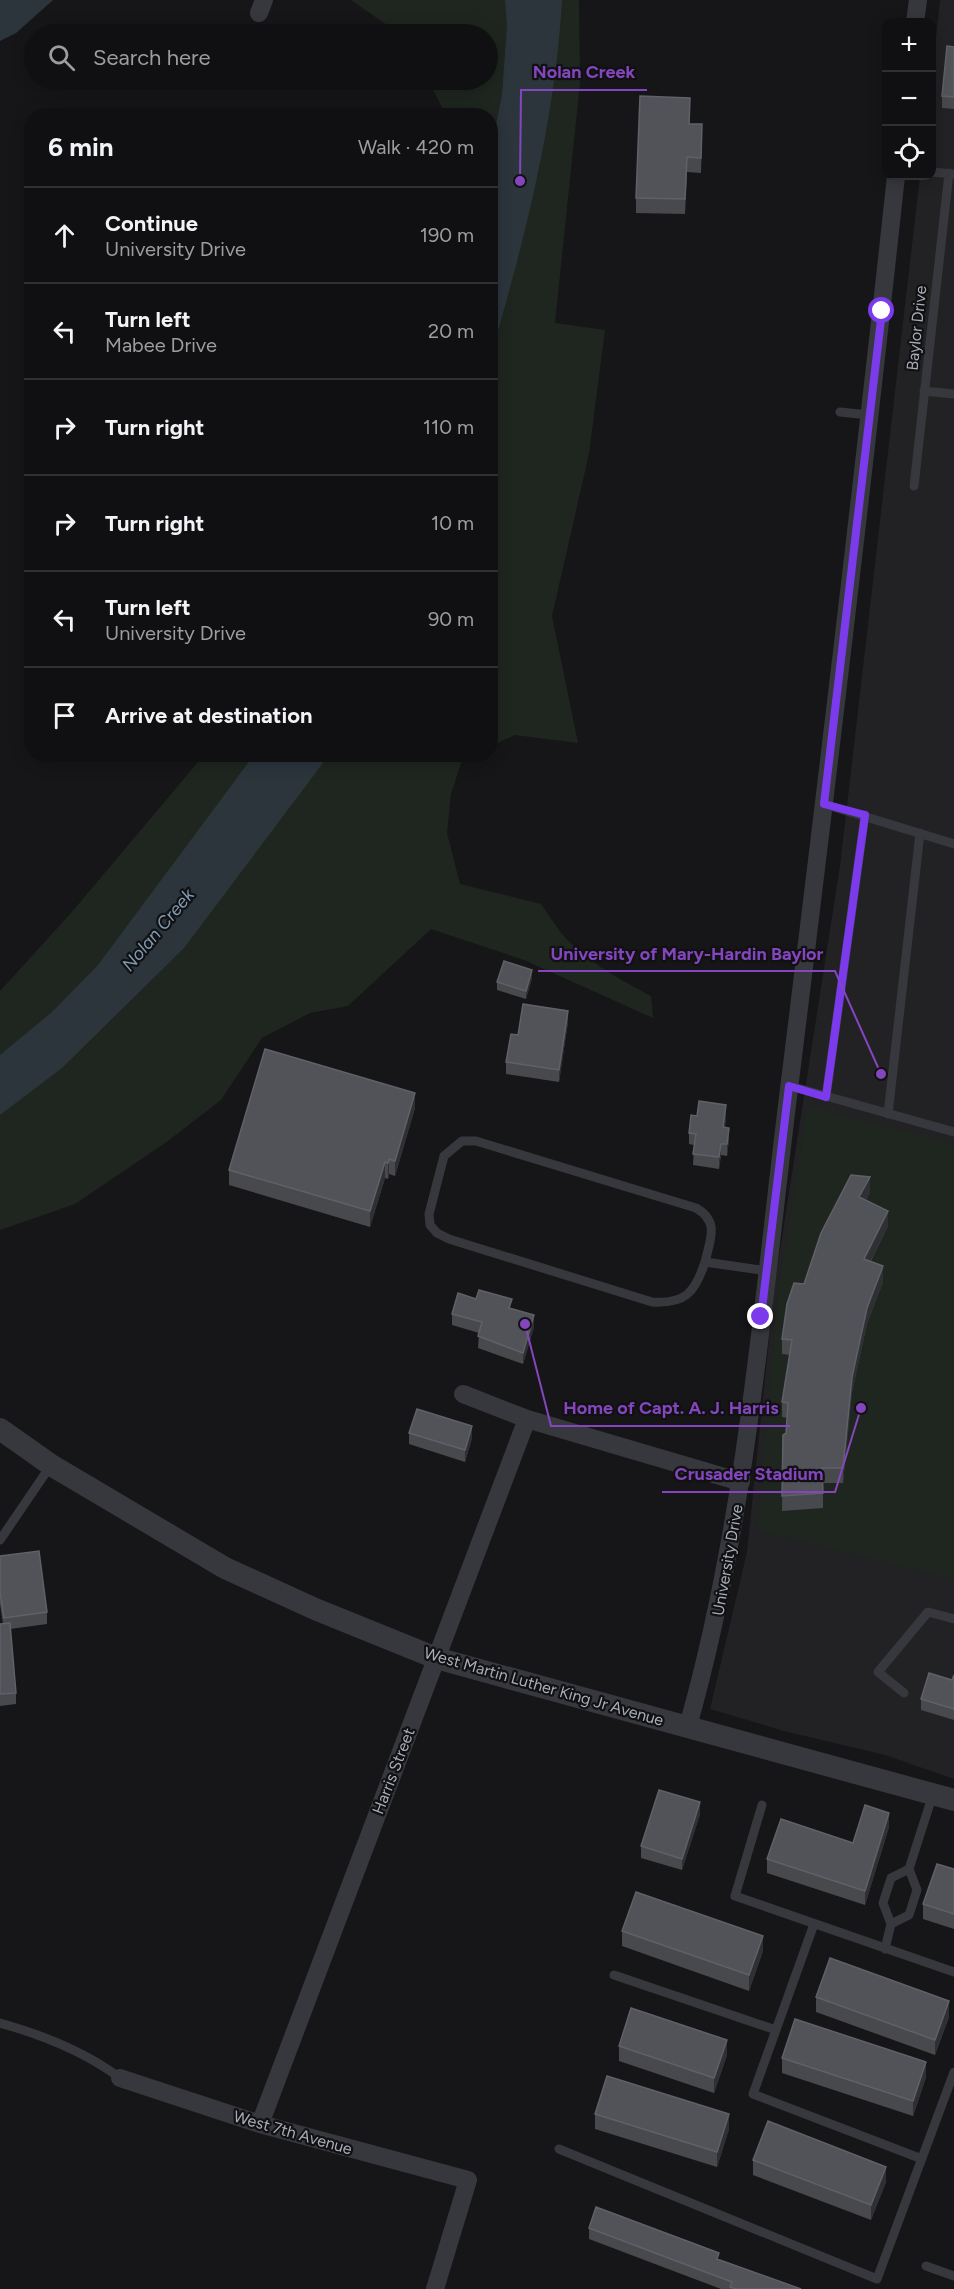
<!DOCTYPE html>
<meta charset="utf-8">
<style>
:root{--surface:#101012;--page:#1e1e20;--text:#f1f3f6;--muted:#9c9d9f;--line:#303032}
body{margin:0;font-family:Figtree,sans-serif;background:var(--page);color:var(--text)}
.controls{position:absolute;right:18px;top:18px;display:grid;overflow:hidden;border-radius:12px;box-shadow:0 3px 15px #0003}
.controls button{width:54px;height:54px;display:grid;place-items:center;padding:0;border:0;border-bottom:2px solid var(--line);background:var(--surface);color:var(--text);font:30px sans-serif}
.stop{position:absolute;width:18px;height:18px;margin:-14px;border:4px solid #7c3aed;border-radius:50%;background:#fff}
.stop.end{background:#7c3aed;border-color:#fff;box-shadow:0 2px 6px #0008}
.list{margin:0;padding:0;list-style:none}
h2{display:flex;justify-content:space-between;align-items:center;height:78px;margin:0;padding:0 24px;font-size:26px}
h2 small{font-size:20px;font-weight:400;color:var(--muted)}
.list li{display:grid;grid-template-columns:39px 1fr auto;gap:18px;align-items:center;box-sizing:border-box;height:96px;padding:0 24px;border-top:2px solid var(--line)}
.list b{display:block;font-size:22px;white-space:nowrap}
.list p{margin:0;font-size:20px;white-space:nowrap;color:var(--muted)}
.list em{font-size:20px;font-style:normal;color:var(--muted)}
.icon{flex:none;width:33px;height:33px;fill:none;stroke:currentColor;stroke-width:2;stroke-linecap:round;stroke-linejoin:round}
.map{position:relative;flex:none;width:954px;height:2289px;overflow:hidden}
.search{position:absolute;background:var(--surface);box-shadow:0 3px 15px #0003;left:24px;top:24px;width:474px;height:66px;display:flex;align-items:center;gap:15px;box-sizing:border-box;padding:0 21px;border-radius:33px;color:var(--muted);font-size:22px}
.panel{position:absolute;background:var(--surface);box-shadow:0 3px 15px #0003;left:24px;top:108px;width:474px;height:654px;border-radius:24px}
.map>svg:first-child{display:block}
</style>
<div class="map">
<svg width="954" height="2289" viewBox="0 0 954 2289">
<rect width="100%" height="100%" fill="#161618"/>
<!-- built -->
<path fill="#222225" d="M940,0H954V1779L885,1755L784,1731L710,1709L747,1552L775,1282L840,866L920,176H932V75Z"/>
<!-- green -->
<path fill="#1e261f" d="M351,0H579L580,83L555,323L605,330L589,454L552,616L578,743L515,735L491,746L490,116L446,115L428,80H488V34H400Z
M473,754L462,760L451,794L447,833L460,884L541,904C548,914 555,925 563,935C587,962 619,979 651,996L653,1018L524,960L431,929L348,1006L310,1013L262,1038L221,1100L168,1141L75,1204L0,1230V991L71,913L204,755Z
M808,1106L954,1144V1579L757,1530L779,1286Z"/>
<!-- water -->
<path fill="#2c353c" d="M0,0H53L16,33L0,41Z
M505,0H562C555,122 525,238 491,355L490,155L502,95L507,26Z
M254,755H329L184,948L62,1068L0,1115V1055L52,1012L98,965Z"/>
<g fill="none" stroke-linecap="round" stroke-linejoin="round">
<!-- service -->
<path stroke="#37383d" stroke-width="9" d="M932,172L954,174
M924,391L954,394
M840,412L869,415
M914,486L949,173
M824,804L954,844
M790,1086L954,1132
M826,1097L865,815
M888,1114L920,833
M705,1262C695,1293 685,1304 652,1302L449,1239L437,1233L430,1225L429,1214L444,1156L462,1141H476L696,1208C720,1222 710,1239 705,1262L767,1271
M0,1540L51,1465
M904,1693L878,1672L928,1612L954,1619
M762,1805L735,1896L954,1972
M909,1869L917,1890L909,1915L891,1924L883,1903L891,1878Z
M909,1869L933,1794
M814,1924L753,2094L922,2159
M885,1949L891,1924
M614,1975L776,2030
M0,2023C43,2035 84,2051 120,2078
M559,2149L877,2279L954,2072
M926,2266L954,2276"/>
<!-- minor -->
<path stroke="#37383d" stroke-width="18" d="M259,13L264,0
M915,22L918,0
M463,1394L527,1419L741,1482
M688,1726C746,1521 762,1308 788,1097C826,790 863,483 896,176
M120,2078L260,2124L468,2180L435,2289
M260,2124L527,1419"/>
<!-- tertiary -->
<path stroke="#37383d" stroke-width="22" d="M0,1429L51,1465L225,1568L315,1609L436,1658L954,1800"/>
</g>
<!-- wall -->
<path fill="#47494d" d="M954,47V109L942,108V96Z
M690,124L702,140L701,173L687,172L685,214L636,213V198Z
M532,978L526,999L497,990V982Z
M568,1022L559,1082L506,1074V1062L518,1035Z
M415,1108L395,1176L389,1174L388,1179L385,1178L370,1227L229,1185V1170Z
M697,1116L726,1117L725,1127L729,1139L727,1156L721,1155L719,1169L693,1165L694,1145L689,1144V1133Z
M870,1193L866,1200L888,1226L871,1261L883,1282L867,1324L852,1392L843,1483H823V1508L782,1511L783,1435L786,1433L787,1418L782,1417V1402L790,1355L782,1354V1339L804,1284Z
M512,1309L534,1327L523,1364L478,1348L479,1333L452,1325V1314Z
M409,1433L472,1438L465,1462L409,1444Z
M0,1556L47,1612V1624L10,1629L16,1693V1704L0,1706V1624H3L0,1604Z
M954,1675V1720L921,1710V1699L952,1680Z
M700,1814L682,1870L641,1858V1846Z
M889,1827L865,1905L767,1873V1859L853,1843Z
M954,1869V1929L923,1919V1904Z
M622,1931L763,1951L749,1991L622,1946Z
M816,1997L949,2017L935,2055L816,2012Z
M619,2046L727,2055L714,2093L619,2061Z
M782,2058L926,2077L913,2116L782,2073Z
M595,2114L729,2129L717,2167L595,2129Z
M753,2160L886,2182L871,2220L753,2175Z
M589,2228L719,2260L801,2289H721L589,2239Z"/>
<!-- shaded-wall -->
<path fill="#2f3033" d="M532,970V978L526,999V991Z
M568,1011V1022L559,1082V1070Z
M415,1093V1108L395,1176V1161Z
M726,1105V1117L723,1139V1127Z
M729,1128V1139L727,1156V1144Z
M721,1144V1155L719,1169V1157Z
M389,1159V1174L388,1179V1163Z
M385,1162V1178L370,1227V1211Z
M870,1177V1193L859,1212V1197Z
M888,1211V1226L864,1274V1259Z
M883,1266V1282L867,1324L852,1392L843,1483V1468L852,1377L867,1308Z
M534,1315V1327L523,1364V1353Z
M472,1426V1438L465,1462V1450Z
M700,1802V1814L682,1870V1859Z
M889,1813V1827L865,1905V1891Z
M763,1936V1951L749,1991V1975Z
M949,2001V2017L935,2055V2040Z
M727,2040V2055L714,2093V2078Z
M926,2062V2077L913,2116V2101Z
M729,2114V2129L717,2167V2152Z
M886,2167V2182L871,2220V2205Z"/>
<!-- building -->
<path fill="#525359" stroke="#5f6168" stroke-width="1.5" d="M947,46L954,47V97L942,96Z
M640,96L690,98L689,124H702L701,158L687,157L685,199L636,198Z
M504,961L532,970L526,991L497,982Z
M523,1004L568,1011L559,1070L506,1062L511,1034L518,1035Z
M265,1049L415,1093L395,1161L389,1159L388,1163L385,1162L370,1211L229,1170Z
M699,1101L726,1105L723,1127L729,1128L727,1144H721L719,1157L693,1154L696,1134L689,1133L691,1115L697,1116Z
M851,1175L870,1177L859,1197L888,1211L864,1259L883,1266L867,1308L852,1377L843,1468H822L823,1493L782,1496L783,1435L786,1433L788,1403L782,1402L792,1340L782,1339L787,1304L794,1283L804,1284L821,1233Z
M479,1290L512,1299L509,1308L534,1315L523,1353L478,1336L482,1322L452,1314L458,1293L476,1299Z
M417,1409L472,1426L465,1450L409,1433Z
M39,1551L47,1612L4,1618L0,1592V1556Z
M10,1623L16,1693L0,1694V1624Z
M929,1673L952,1680L954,1675V1709L921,1699Z
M659,1790L700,1802L682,1859L641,1846Z
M865,1805L889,1813L865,1891L767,1859L781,1819L853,1843Z
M937,1864L954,1869V1914L923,1904Z
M636,1892L763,1936L749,1975L622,1931Z
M830,1958L949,2001L935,2040L816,1997Z
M631,2008L727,2040L714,2078L619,2046Z
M795,2019L926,2062L913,2101L782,2058Z
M607,2076L729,2114L717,2152L595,2114Z
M768,2121L886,2167L871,2205L753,2160Z
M596,2207L719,2253L717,2259L801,2289H736L730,2287L732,2282L589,2228Z"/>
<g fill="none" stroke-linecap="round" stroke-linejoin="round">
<!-- route -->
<path stroke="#7c3aed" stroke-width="8" d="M761,1317L789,1086L826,1097L865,815L824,804L882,311"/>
</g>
<g text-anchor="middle" stroke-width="4.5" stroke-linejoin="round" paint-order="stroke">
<!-- street labels -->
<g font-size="16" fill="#a8adb8" stroke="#111113">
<text transform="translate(916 328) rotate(-84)" y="6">Baylor Drive</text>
<text transform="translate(727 1560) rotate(-80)" y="6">University Drive</text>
<text transform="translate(544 1686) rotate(16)" y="6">West Martin Luther King Jr Avenue</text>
<text transform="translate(393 1771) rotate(-69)" y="6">Harris Street</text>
<text transform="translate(293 2132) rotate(16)" y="6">West 7th Avenue</text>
</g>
<!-- water labels -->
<g font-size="18" font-style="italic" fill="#7f9bb3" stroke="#111113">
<text transform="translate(158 930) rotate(-50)" y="6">Nolan Creek</text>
</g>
</g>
<!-- callouts -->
<path fill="none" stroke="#8446be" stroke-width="2" d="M520 181L521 90H647M881 1074L835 971H538M525 1324L551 1426H790M861 1408L835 1492H662"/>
<g fill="#8446be" stroke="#111113" stroke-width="2">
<circle cx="520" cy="181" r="6"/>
<circle cx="881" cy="1074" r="6"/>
<circle cx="525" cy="1324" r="6"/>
<circle cx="861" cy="1408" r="6"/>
</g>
<g font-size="18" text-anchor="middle" font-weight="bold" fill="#8446be" stroke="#111113" stroke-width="4.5" stroke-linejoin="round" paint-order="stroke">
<text x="584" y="78">Nolan Creek</text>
<text x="687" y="960">University of Mary-Hardin Baylor</text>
<text x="671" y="1414">Home of Capt. A. J. Harris</text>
<text x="749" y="1480">Crusader Stadium</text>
</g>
</svg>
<div class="controls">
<button>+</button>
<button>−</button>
<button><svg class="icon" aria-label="locate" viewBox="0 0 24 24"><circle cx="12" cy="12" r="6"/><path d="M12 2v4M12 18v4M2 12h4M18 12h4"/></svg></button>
</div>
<div class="stop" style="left:882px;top:311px"></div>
<div class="stop end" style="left:761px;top:1317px"></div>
<div class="search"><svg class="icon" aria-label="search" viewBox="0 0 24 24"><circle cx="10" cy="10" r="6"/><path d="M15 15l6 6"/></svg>Search here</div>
<section class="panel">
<h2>6 min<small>Walk · 420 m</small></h2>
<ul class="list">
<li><svg class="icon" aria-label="ahead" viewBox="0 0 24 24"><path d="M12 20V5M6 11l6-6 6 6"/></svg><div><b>Continue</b><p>University Drive</p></div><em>190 m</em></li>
<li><svg class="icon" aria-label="left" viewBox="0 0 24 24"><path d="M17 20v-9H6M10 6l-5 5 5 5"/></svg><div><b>Turn left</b><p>Mabee Drive</p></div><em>20 m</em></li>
<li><svg class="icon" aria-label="right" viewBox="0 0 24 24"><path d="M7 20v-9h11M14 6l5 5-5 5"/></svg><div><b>Turn right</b></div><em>110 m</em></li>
<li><svg class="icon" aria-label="right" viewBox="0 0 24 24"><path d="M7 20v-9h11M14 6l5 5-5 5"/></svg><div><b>Turn right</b></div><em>10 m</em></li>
<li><svg class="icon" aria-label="left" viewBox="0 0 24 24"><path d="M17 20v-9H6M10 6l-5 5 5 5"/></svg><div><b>Turn left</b><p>University Drive</p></div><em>90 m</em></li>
<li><svg class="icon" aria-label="arrive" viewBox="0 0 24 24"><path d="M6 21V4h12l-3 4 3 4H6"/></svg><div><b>Arrive at destination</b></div></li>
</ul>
</section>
</div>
